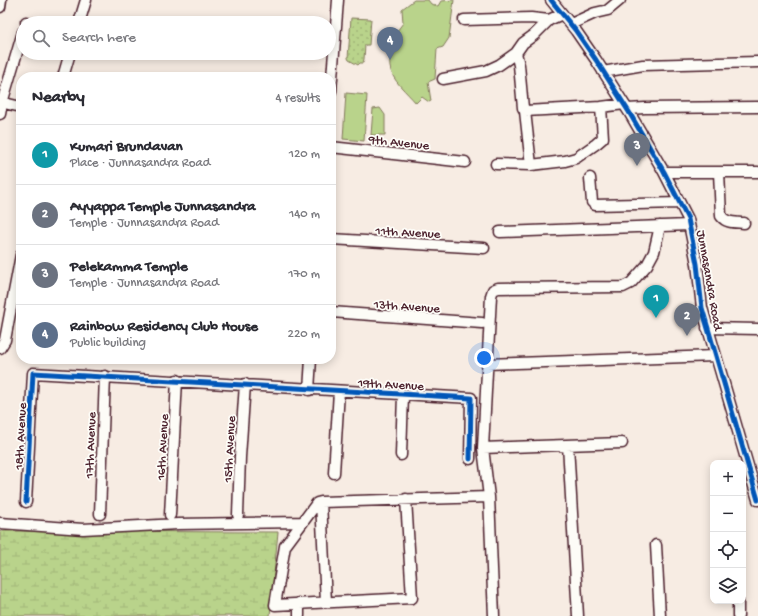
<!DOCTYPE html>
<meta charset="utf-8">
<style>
:root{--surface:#fff;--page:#f2f2f3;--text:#2b2b33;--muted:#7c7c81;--line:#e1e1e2;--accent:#d1495b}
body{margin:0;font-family:"Gochi Hand",sans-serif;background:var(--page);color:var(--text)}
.controls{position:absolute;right:12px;bottom:12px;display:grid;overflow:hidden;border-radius:8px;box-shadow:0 2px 10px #0003}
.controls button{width:36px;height:36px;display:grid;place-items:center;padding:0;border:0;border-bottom:1px solid var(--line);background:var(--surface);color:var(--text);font:20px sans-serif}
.you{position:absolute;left:484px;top:358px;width:14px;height:14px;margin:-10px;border:3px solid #fff;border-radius:50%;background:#1a73e8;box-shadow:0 0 0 6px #1a73e833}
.badge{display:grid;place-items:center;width:26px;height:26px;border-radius:50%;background:var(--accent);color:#fff;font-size:13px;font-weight:700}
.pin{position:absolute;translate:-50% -33px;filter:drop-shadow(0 1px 2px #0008)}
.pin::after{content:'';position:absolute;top:21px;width:14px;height:12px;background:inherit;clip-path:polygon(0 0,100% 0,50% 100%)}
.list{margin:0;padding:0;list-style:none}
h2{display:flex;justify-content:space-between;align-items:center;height:52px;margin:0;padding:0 16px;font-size:17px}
h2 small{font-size:13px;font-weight:400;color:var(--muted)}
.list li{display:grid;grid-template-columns:26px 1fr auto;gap:12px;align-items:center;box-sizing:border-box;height:60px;padding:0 16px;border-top:1px solid var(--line)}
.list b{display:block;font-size:15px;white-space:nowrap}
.list p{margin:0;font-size:13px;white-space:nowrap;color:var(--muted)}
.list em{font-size:13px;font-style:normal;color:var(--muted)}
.icon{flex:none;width:22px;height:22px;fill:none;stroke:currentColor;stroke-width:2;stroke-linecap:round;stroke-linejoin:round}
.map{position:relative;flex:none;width:758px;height:616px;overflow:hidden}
.search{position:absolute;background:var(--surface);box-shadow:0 2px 10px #0003;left:16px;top:16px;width:320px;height:44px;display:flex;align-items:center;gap:10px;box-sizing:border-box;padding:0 14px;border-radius:22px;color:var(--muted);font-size:15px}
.panel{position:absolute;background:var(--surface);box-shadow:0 2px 10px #0003;left:16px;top:72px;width:320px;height:292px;border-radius:16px}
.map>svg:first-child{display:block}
</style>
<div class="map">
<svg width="758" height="616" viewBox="0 0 758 616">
<defs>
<pattern id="grass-dots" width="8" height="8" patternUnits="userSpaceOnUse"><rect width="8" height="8" fill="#b9d38b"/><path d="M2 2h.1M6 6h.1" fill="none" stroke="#a1b578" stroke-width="1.8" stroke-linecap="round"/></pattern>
<pattern id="wetland-marsh" width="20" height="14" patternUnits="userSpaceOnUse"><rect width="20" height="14" fill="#b9d38b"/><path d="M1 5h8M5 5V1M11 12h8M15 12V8" fill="none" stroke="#a1b578"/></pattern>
</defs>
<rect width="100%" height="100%" fill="#f7ece3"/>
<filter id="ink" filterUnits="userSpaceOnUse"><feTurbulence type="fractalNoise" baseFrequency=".025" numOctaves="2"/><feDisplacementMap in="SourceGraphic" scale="8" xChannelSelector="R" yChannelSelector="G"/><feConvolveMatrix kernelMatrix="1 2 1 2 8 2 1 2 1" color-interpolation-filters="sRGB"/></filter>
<g filter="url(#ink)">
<!-- grass -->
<path fill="url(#grass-dots)" stroke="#82795b" d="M351,18L371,19L369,45H365L364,59L363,63H360L358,65L349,60L348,58Z"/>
<!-- wetland -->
<path fill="url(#wetland-marsh)" stroke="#82795b" d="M0,531L278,532L270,616H0Z"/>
<!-- green -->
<path fill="#b9d38b" stroke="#82795b" d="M414,0H428L431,4L438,6L441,1L454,0L449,38L443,47L437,49L435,79L428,82L431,101L429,102L422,97L416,103C407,92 392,81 390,67C389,61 391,54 391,48L396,45L397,31L403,23L402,9Z
M346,93L367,95L364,141L343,139Z
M380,108L385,115V135H371L373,109Z"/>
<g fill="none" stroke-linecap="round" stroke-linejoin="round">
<defs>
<path id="minor" d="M551,0L576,31L596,60L629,112L664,172L688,219L697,264L702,308L758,500
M0,7L1,0
M464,20L531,18L549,20
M26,23V22
M79,23L86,0
M571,24L595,13L608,10L620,0
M516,53L519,65L523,108L525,111
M603,72L643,65L758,62
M63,77L70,53
M443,79L486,71L499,65L516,53L523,43L534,35L549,20L562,14
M331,91L338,0
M0,102L21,107
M628,109L645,108L758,107
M0,114L2,103L23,32
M331,147L465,162
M496,164L531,165L565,161L576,158L596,144L603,138L601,107
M531,165L525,111L601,107L624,104
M664,172H758
M719,172L721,216C727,224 736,222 744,223
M590,178L592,202L595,205L680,203
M500,232L689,225
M331,239L484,248
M331,312L482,323
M707,328L758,329
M0,348L5,340L21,255
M487,364L715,356
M309,390L311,359
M568,445L578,616
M483,448L622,443
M401,455L403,395
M334,473L339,391
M406,499L412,598L275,605L285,546L317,503L321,502L489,497
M26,502L33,373C179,380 325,391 471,398L470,459
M321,502L326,602
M100,514L105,376
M170,515L177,380
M238,515L240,457L245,384
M0,523L83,529L178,524L303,522
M656,545L660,616
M738,601V616
M299,603V616
M494,616L489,497L483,448L491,296L493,290L498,288L623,287L631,283L647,265L654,252L660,226"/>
</defs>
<!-- minor casing -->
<use href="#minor" stroke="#4a1f2b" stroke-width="13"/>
<!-- minor -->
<use href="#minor" stroke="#fdfcf7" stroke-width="10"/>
<defs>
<path id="cycleway" d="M551,0L576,31L596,60L629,112L664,172L688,219L697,264L702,308L758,500
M26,502L33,373C179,380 325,391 471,398L470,459"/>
</defs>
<!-- cycleway casing -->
<use href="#cycleway" stroke="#fdfcf7" stroke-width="8"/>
<!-- cycleway -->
<use href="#cycleway" stroke="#0057b8" stroke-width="5"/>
</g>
</g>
<g text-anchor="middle" stroke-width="3.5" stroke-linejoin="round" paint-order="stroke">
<!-- street labels -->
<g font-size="13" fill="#4a1f2b" stroke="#fdfcf7">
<text transform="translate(399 141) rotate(6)" y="5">9th Avenue</text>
<text transform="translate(408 231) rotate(3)" y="5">11th Avenue</text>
<text transform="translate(711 280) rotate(80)" y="5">Junnasandra Road</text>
<text transform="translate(407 305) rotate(4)" y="5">13th Avenue</text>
<text transform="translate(391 383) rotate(3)" y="5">19th Avenue</text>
<text transform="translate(19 436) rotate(-87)" y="5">18th Avenue</text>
<text transform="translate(89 445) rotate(-88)" y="5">17th Avenue</text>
<text transform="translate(161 447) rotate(-87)" y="5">16th Avenue</text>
<text transform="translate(228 449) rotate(-87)" y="5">15th Avenue</text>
</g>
</g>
</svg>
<div class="controls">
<button>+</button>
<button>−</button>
<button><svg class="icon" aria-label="locate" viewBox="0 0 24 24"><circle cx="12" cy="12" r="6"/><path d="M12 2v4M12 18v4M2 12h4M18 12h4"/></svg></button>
<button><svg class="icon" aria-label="layers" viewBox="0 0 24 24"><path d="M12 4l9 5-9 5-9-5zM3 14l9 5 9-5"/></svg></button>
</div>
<div class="you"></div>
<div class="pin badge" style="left:656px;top:318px;background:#0f9aa8">1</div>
<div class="pin badge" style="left:687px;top:336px;background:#6b7280">2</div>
<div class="pin badge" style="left:637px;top:166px;background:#6b7280">3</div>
<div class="pin badge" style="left:390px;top:60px;background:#5c6f8a">4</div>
<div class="search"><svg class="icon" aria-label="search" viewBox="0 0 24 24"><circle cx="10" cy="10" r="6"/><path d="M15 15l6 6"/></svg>Search here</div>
<section class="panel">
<h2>Nearby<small>4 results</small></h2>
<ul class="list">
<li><span class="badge" style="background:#0f9aa8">1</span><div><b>Kumari Brundavan</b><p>Place · Junnasandra Road</p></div><em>120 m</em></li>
<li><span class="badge" style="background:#6b7280">2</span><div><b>Ayyappa Temple Junnasandra</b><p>Temple · Junnasandra Road</p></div><em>140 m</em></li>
<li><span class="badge" style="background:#6b7280">3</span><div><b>Pelekamma Temple</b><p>Temple · Junnasandra Road</p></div><em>170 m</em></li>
<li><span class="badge" style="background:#5c6f8a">4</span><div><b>Rainbow Residency Club House</b><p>Public building</p></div><em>220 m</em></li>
</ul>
</section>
</div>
